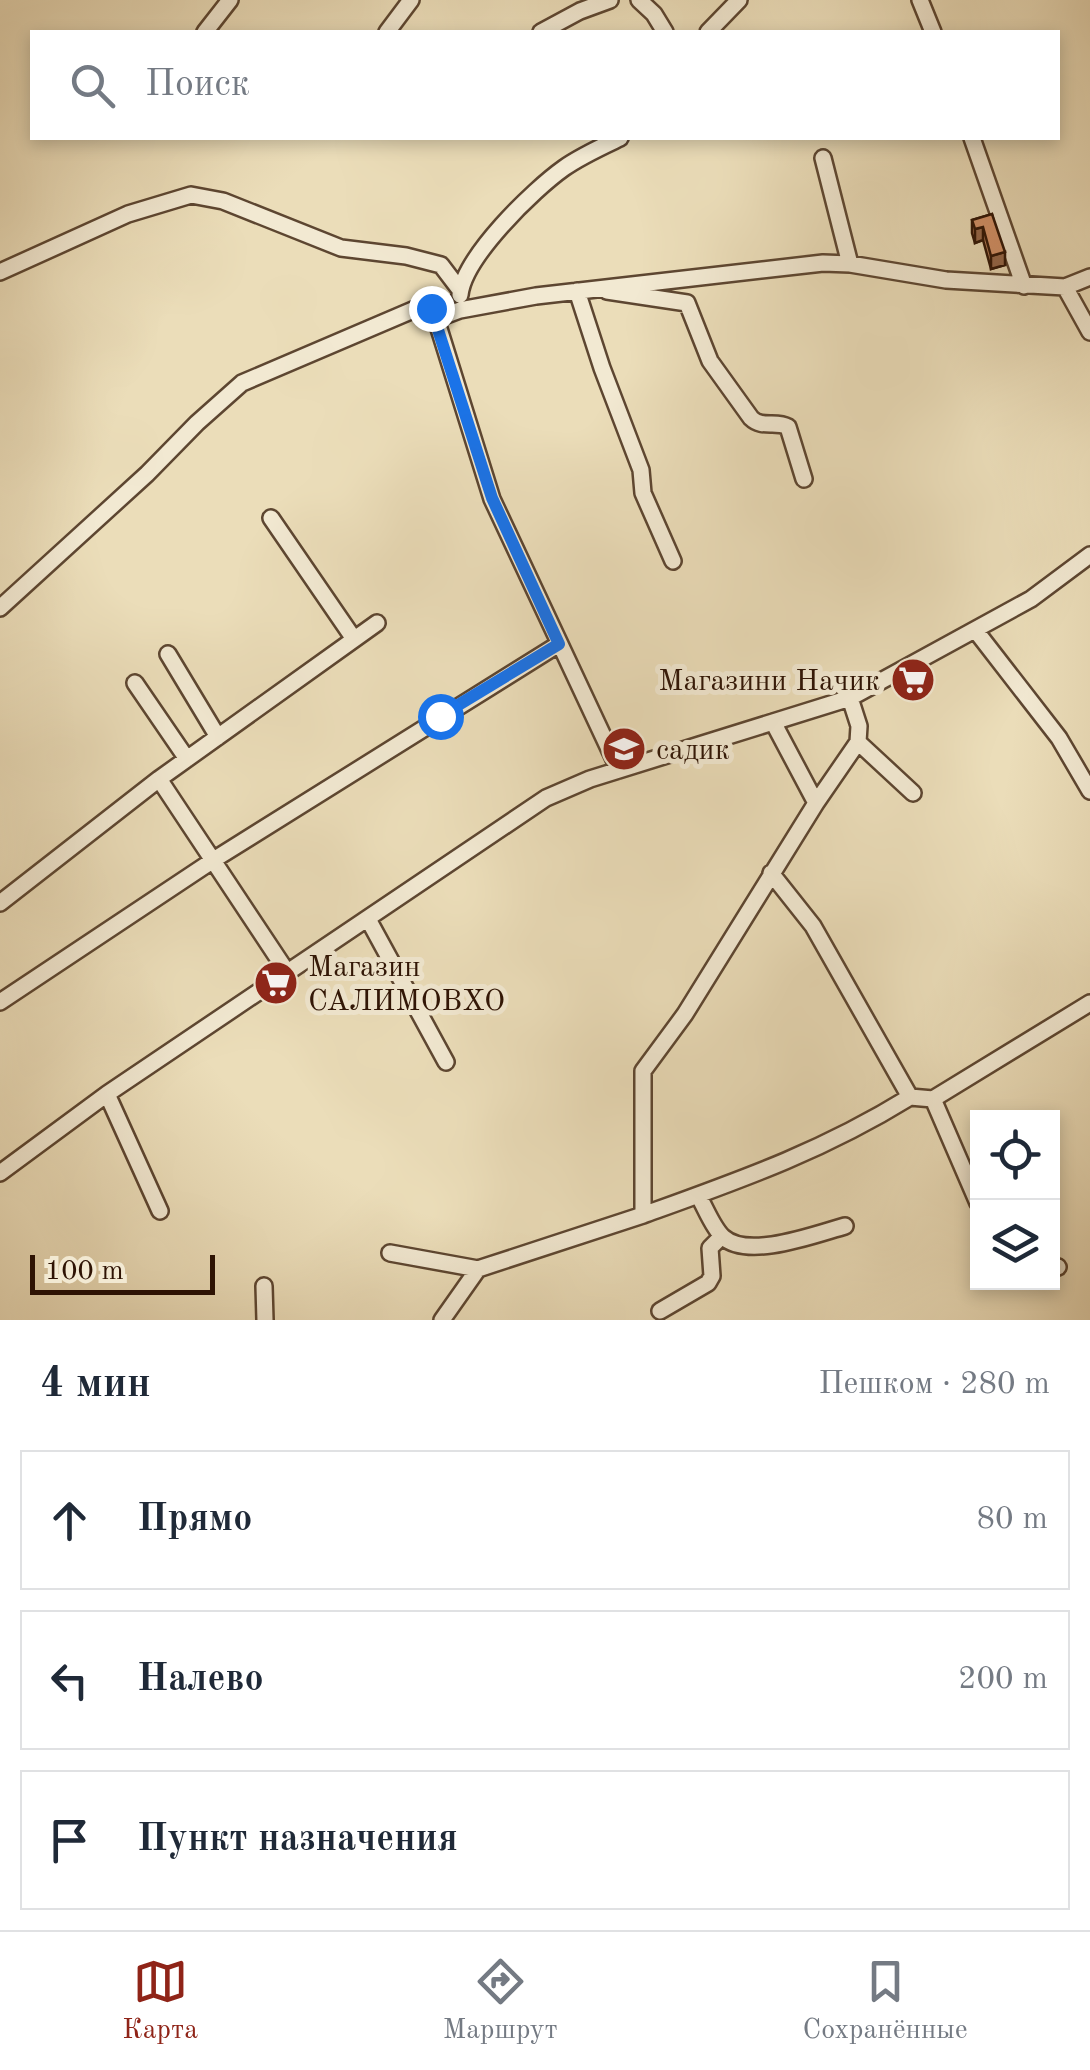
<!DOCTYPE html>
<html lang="ru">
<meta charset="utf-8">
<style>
:root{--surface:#fff;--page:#f6f6f7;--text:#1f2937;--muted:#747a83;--line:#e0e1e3;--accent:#8f2418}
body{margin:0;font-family:"Old Standard TT",serif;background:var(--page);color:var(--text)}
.controls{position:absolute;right:30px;bottom:30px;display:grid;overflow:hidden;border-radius:0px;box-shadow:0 5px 15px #0003}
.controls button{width:90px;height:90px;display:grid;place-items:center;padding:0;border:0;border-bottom:2px solid var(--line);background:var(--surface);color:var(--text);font:50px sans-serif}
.scale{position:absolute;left:30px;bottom:25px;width:185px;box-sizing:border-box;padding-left:10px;border:5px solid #2e1304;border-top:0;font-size:28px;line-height:35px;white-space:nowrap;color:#2e1304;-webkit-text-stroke:8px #f2e9d2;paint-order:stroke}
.stop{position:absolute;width:30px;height:30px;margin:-22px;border:8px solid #1a73e8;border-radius:50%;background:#fff}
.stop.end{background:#1a73e8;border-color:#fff;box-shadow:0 2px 10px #0008}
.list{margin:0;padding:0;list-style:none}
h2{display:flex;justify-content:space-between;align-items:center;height:130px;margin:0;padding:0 40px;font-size:42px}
h2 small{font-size:32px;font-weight:400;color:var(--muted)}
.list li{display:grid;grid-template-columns:65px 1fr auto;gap:30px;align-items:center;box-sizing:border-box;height:140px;margin:0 20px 20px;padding:0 20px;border:2px solid var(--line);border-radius:0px}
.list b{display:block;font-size:38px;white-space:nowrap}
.list em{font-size:32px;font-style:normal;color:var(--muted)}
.icon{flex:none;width:55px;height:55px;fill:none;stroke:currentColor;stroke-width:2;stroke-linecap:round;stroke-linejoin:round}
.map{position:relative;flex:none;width:1090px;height:1320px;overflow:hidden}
.search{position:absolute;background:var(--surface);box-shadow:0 5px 15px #0003;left:30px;right:30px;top:30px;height:110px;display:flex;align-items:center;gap:25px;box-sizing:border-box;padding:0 35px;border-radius:0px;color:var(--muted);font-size:38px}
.sheet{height:610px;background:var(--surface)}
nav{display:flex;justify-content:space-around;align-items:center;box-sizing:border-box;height:140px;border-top:2px solid var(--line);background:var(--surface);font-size:28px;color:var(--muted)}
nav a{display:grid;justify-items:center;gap:5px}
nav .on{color:var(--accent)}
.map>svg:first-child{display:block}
</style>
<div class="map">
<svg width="1090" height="1320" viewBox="0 0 1090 1320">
<rect width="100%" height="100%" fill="#ebddb9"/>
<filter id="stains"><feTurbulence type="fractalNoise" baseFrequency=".002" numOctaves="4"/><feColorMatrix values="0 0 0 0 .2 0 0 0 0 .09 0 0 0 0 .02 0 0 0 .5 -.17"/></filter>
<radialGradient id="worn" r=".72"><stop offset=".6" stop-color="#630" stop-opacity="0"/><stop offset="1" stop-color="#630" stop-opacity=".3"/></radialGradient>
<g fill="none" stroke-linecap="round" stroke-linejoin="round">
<defs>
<path id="minor" d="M639,0L654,14L665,32
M920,0L933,32
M205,32L230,0
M387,32L411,0
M541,32L580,11L610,0
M708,32L739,0
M972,138L1024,286
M823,158L850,264
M0,272L128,214L191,195L223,201L341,248L406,256L441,265L460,290
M1065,287L1090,277
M577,291L602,368L641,470L643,493L673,561
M607,291L687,303L710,361L751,418C762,429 776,420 788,427L804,479
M460,295C464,257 533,190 564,168C581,156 601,147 620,138
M436,319L460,310L536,296L823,263L850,264L946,280L1065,287L1090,332
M271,518L354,639
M0,608L147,474L197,423L242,383L427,304L436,319L492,499L619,770
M976,631L1059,738L1090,791
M168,654L218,737
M135,683L187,759
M858,742L913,793
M159,779L287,972
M816,803L858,742L859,726L850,698
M771,873L813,926L910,1097L933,1099L978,1203
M0,903L159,779L377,623
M368,919L446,1062
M0,1002L215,859L559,644
M107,1094L160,1211
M933,1099L1090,1003
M0,1173L107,1094L546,798L590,779L850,698L1031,599L1090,555
M699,1197C706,1209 713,1228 723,1237C748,1260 816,1234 845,1226
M643,1215C740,1180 821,1152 910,1097
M390,1253L478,1269
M1052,1269L1058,1267
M264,1286L265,1320
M660,1311L708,1283L712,1276L710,1248L722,1236
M442,1320L478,1269L643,1215V1071L685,1014L816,803L773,722"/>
</defs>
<!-- minor casing -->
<use href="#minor" stroke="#5d4631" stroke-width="20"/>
<!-- minor -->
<use href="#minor" stroke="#f2e9d2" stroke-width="15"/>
</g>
<!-- wall -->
<path fill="#b57d59" stroke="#2e1304" stroke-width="2.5" d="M992,214L1005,265L991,269L983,240L975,243L972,233V220Z"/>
<!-- shaded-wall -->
<path fill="#946649" stroke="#2e1304" stroke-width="2.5" d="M983,227V240L975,243V229Z
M1005,252V265L991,269V256Z"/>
<!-- building -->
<path fill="#d39168" stroke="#2e1304" stroke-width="2.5" d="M992,214L1005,252L991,256L983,227L975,229L972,220Z"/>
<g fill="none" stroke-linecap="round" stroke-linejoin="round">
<!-- route -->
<path stroke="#1a73e8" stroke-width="12" d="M431,308L492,498L559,644L440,716"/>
</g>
<!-- icons -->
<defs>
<symbol id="supermarket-disc" viewBox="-11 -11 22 22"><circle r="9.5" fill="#8f2418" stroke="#f2e9d2"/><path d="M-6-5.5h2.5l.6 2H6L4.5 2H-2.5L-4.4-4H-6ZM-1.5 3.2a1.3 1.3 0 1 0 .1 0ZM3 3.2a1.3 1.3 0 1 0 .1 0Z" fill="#fff"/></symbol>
<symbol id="school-disc" viewBox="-11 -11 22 22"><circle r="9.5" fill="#8f2418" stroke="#f2e9d2"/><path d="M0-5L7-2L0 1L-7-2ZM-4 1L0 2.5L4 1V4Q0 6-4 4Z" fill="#fff"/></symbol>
</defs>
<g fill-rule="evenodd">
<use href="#supermarket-disc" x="888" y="655" width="50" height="50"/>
<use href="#school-disc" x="599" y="724" width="50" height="50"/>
<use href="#supermarket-disc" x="251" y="958" width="50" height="50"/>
</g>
<g text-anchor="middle" stroke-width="10" stroke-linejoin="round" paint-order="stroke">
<!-- poi labels -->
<g font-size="30" fill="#2e1304" stroke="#f2e9d2" text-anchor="start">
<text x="880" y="690" text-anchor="end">Магазини Начик</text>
<text x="656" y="759">садик</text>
<text x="308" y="976">Магазин<tspan x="308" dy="34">САЛИМОВХО</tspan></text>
</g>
</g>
<rect width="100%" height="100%" filter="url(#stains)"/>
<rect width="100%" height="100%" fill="url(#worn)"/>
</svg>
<div class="controls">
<button><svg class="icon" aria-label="locate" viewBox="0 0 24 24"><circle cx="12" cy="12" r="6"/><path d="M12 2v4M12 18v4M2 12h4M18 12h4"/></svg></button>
<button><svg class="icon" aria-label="layers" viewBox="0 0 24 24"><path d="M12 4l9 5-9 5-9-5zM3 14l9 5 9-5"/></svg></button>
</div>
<div class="scale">100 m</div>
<div class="stop" style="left:440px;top:716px"></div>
<div class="stop end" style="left:431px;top:308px"></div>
<div class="search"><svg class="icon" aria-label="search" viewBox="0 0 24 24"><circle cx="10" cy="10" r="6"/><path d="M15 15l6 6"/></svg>Поиск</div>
</div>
<section class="sheet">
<h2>4 мин<small>Пешком · 280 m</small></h2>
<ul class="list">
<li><svg class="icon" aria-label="ahead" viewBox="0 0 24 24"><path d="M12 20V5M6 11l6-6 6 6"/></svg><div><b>Прямо</b></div><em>80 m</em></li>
<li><svg class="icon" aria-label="left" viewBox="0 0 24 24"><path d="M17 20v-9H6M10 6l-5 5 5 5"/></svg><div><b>Налево</b></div><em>200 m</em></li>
<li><svg class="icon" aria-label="arrive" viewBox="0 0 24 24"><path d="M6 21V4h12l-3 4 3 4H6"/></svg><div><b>Пункт назначения</b></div></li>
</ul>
</section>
<nav>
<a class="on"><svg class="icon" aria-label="map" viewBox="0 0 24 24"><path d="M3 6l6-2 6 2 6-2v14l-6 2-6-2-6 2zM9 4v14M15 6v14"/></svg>Карта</a>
<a><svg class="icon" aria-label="directions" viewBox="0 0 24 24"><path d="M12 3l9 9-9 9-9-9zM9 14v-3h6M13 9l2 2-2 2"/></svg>Маршрут</a>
<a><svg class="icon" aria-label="saved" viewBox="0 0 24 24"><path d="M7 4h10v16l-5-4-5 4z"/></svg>Сохранённые</a>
</nav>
